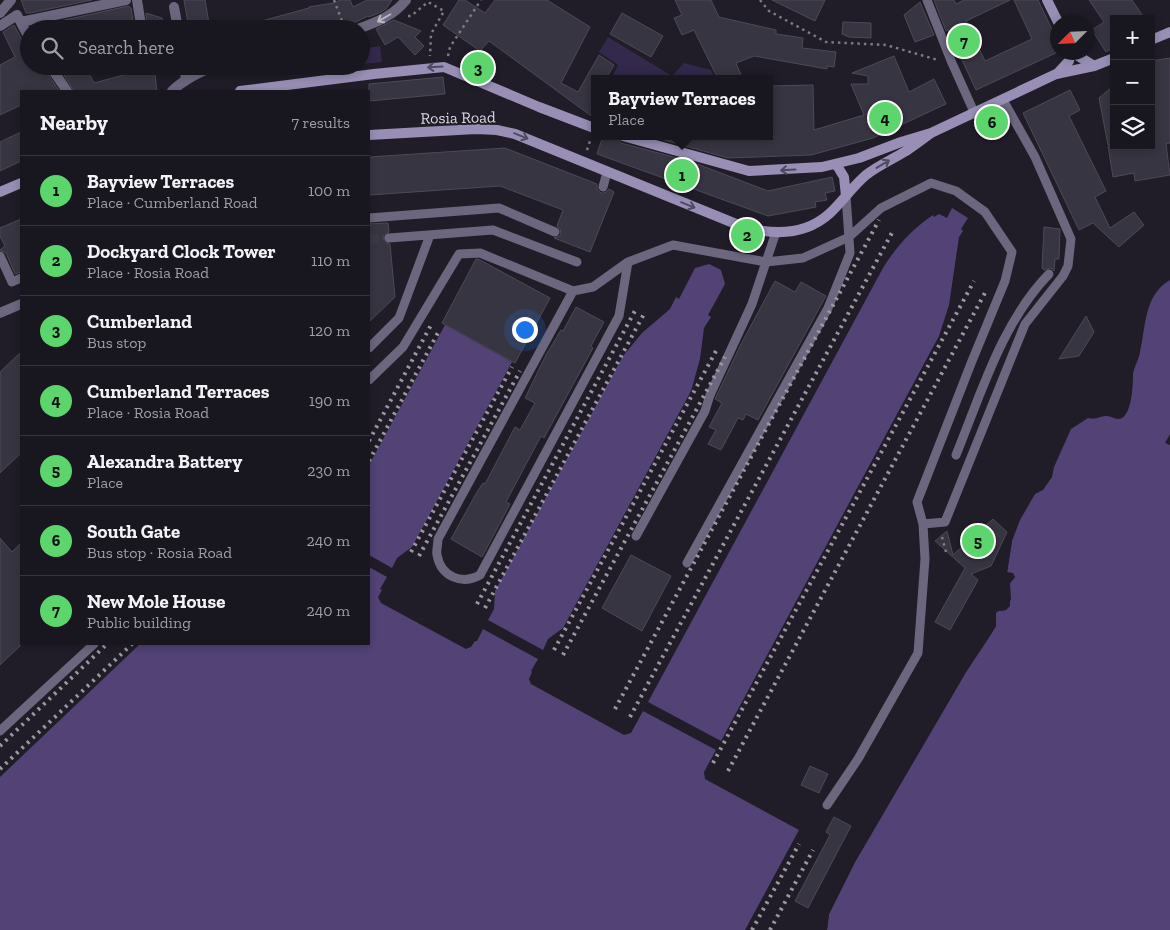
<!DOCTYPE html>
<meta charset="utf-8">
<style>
:root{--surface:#18161e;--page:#25232b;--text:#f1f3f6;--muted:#9f9fa4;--line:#36353c;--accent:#5cd56d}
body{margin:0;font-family:"Zilla Slab",serif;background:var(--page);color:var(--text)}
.controls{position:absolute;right:15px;top:15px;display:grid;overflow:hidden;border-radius:0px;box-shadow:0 2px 8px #0003}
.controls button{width:45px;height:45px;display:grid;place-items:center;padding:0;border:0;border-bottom:1px solid var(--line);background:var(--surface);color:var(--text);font:25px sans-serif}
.compass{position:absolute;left:1050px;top:15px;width:45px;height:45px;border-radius:50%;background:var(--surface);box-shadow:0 2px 8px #0003;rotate:246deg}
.you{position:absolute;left:524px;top:329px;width:18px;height:18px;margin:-12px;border:4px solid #fff;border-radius:50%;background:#1a73e8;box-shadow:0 0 0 8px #1a73e833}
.badge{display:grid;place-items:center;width:32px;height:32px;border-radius:50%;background:var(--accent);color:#111;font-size:16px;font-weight:700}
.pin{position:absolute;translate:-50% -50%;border:2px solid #fff;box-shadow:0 1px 5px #0006}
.popup{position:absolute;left:591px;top:75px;width:182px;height:65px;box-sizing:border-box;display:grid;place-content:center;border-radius:0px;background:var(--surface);filter:drop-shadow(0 1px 4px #0005);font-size:16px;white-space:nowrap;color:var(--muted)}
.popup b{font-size:19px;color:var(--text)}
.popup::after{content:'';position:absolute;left:50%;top:100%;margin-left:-10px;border:10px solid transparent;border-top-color:var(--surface)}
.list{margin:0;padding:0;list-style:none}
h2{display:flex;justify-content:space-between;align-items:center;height:65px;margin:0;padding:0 20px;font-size:21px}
h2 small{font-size:16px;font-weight:400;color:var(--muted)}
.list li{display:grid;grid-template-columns:32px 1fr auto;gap:15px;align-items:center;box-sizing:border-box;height:70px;padding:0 20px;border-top:1px solid var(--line)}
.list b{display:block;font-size:19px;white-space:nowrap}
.list p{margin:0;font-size:16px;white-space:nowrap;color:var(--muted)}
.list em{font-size:16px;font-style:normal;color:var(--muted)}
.icon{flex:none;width:28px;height:28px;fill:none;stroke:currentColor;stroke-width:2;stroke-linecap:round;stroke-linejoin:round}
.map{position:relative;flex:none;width:1170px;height:930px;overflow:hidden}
.search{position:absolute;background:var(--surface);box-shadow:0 2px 8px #0003;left:20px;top:20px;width:350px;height:55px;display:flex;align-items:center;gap:12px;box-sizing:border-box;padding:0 18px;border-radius:28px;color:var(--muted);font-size:19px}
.panel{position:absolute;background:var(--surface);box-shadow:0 2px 8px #0003;left:20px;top:90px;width:350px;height:555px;border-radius:0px}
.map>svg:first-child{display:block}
</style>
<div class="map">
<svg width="1170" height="930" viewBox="0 0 1170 930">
<rect width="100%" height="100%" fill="#201d28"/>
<!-- green -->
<path fill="#33294c" d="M608,37L672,76L684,63L711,70L715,79H611L618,65L599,52Z
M380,46L382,62L361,64V49Z"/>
<!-- water -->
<path fill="#524276" d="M952,208L968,218L961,229L963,231L959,237L949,305L939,336L721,741L648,702L883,268C896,247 912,229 933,215L934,217L939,214L947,218Z
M709,264L721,270L725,284L708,315L711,317L704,328L700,359L691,391L563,628L548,639L543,650L488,620L494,609L495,591L623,356L642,333L670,309L676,297L679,299L695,268Z
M1170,280V434L1165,443L1170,445V930H827L829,914L855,862L966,672L990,636L996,626L995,613L998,611L1006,610L1011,599L1010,583L1015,577L1007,573L1012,541L1020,520L1035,494L1043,490L1052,477L1054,467L1071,429L1088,418C1097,420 1099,416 1107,416C1112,416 1116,421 1122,418C1132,412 1133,385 1133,374C1134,367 1139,359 1140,352C1146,326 1144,295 1170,280Z
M445,325L512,362L412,547L397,558L392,568L369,555V465Z
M369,567L387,577L380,589L382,590L378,597L381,603L466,649L471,647L475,641H477L483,629L538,659L531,671L532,672L529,679L531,684L624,735L631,733L643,711L716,750L704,772L705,779L799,830L745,930H0V777L140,644H369Z"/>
<!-- pier -->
<path fill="#201d28" d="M1010,538L1012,541L1007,572L1013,573L1015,577L1010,583V606L1006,610L998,611L996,613V626L966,672L855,862L829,914L827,930H824L827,913L853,861L964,671L988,635L993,625V611L997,608H1005L1008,605L1007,582L1012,577L1006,575L1005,573L1006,556Z"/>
<!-- building -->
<path fill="#383542" stroke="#4d4957" d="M21,0H92L30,13H26Z
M184,0H205L210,29H189Z
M341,0H350L353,7L367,0H392L386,9L381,12L369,17L368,16L349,25L347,22L295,29H247V25L309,8V7L333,3Z
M459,0H465L485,13L495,0H547L590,27L561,83L578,92L599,55L614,65L606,79H594V118L489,41L480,51L443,25Z
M675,0H711L719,17L776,30V34L803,38L802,48L836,52L834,67L827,66V69L754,56L736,63L741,75L733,79H718L694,30L682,35L674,18L682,15Z
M772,0H825L815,21Z
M934,0H954L956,4L964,0H1010L966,21L985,61L1032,39L1014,0H1038L1058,42V52L976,90L948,30L946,31Z
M1089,0H1132L1145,19H1114V47L1106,52L1092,30L1104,22Z
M920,2L934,35L915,42L904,15Z
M128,6L131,8L133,20L122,22L118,26L103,29H48L47,24Z
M146,13L162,18L164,29H147Z
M622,13L663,36L651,57L610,34Z
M394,20L421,31L415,37L424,46L415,55L398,37L385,45L376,29Z
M843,22L871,23V38L849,37L842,34Z
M14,25L23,42L29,45V66H43L59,91H21V105L0,115V65L15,57L3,32Z
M894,56L909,92L934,79L946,104L873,138L811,155L728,158L650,136H770V86L813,85L814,130L864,115L851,84H868V76L852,73Z
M1170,58V143L1166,144L1170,175L1135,181L1134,173L1113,177L1108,146H1151V84L1154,83L1151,61Z
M58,66H85L94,83L131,73V66H154L157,91H74Z
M443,77L445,94L369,101V84Z
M1112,87L1114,98V144L1108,145L1099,98Z
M1070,90L1080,110L1069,116L1106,191L1095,197L1110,228L1134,212L1144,225L1119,247L1093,223L1079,230L1023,113Z
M21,132V161L0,171V142Z
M603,136H616L618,140L621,143L692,162L768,191L832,177L835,191L825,193L827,200L815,202L816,207L768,216L597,154Z
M505,148L597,184V189L601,193H605L609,189L614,192L590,252L554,238L558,237L561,234L560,229L557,226L563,210L500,186L369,195V157Z
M21,219V272L15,274L6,253L0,250L5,246L0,236V228Z
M388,223L389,232L384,235L383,239L386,243L390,244L395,297L369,322V224Z
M1044,227L1060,229L1059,259H1055L1054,271L1051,268L1044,270L1042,268Z
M476,259L480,260L550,298L515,363L442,323Z
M775,281L795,292L801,282L826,296L758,420L746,414L743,420L738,418L721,450L708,444L716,430L709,427L722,403L715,399L716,397L741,344Z
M576,307L604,322L591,346L593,348L544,438L541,436L506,502L510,504L482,557L451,539L477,492L483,483L485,484L515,427L520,430L535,403L525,398L546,355L561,330L563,331Z
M1086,316L1094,332L1079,356L1059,359Z
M21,352V453L0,473V372Z
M993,519L1007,532L991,566L971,574L978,580L950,630L935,622L965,568L935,541L947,531L953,555Z
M0,538L12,552L21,543V645L0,665Z
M631,555L671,576L642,631L602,608Z
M810,766L828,774L819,793L801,785Z
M834,817L851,826L808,908L795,901L830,835L826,832Z"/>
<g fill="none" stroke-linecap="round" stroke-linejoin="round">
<!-- street-tunnel -->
<path stroke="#3c3944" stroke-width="10" stroke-dasharray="10 5" stroke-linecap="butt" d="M369,239L389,238"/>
<!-- path -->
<path stroke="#7d7a84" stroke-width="2.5" stroke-dasharray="2.5 4" stroke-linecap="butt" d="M334,0L345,29
M760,0L769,11L826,42L886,45L938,60
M408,16H411L428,2L444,11L431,34L430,56
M448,56L450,47L481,0
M587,150L591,138
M942,537L946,552"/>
<!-- lane -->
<path stroke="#6c667e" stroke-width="9" d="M927,0L952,63L974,112
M603,187L607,172
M369,218L499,208L555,232
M389,238L493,230L577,262
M0,256L12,282L21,278
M573,291L438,539C438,544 436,551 437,555C441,577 462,585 480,575L619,316L628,262
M369,348L399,318L430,235
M369,380L403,347L459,254L480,253L573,291L593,287L628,262L673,245L766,262L803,258L849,237L881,208L931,183L956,191L985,212L1012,252L1005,281L972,361L917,502L923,524L925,559L918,653L858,759L827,805
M956,455C981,394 1002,322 1049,274
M923,524L945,522L1025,324L1063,276L1068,266L1071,239L1035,157L1003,100
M636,536L705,411L710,395L752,304L776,232
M687,563L828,308L850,253L846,196
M0,731L94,644"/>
<!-- street -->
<path stroke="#6c667e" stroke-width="10" d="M174,7L178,29
M0,13L11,0
M21,22L126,0
M0,26L17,15L29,38
M124,29L141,25L137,0
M358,29C377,22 393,16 406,0
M50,66L67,91
M184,66L186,80
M172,91C184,79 199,73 214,66
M0,313L21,304"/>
<!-- secondary -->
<path stroke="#988eb6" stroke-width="10" d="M1047,0L1058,22
M1151,40L1170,32
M1072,52L1094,66
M1057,74L1069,61L1071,52
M240,91L374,74L444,67L539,107L594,128
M369,135L476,129L497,130L515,134L741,226C771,235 804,236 829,214C842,202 852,187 866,175C879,165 893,159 906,151C915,145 923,139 931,133
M623,136L749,171L822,167L859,158L901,142L931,133L1056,74L1094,66L1114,58
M836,164L844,177L846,196
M0,192L21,183"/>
<!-- rail -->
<path stroke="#9b98a2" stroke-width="4" stroke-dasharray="2.5 5" stroke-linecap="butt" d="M369,441L431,325
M369,461L440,329
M411,552L512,367
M419,556L520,371
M477,604L637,307
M485,608L645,312
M554,650L716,351
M563,655L725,357
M615,709L879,220
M630,717L894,229
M0,746L107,644
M713,763L974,281
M0,769L132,644
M728,771L987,289
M752,930L799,844
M770,930L813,850"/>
</g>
<!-- one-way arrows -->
<defs><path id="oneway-shaft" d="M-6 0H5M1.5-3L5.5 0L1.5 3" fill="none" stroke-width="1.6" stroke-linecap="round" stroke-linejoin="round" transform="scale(1.25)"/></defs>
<use stroke="#bab6c4" href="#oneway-shaft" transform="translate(384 18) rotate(150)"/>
<g stroke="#504a61">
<use href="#oneway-shaft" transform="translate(435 67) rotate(177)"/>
<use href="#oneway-shaft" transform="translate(521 136) rotate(22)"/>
<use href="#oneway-shaft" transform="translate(883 164) rotate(-31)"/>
<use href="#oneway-shaft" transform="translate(788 170) rotate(177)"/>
<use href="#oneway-shaft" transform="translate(688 205) rotate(22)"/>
</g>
<g text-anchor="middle" stroke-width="4" stroke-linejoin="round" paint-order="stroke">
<!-- street labels -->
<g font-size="16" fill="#dbd9e2" stroke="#201d28">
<text transform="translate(458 117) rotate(-1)" y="6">Rosia Road</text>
</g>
</g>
</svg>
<div class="controls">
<button>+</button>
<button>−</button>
<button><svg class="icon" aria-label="layers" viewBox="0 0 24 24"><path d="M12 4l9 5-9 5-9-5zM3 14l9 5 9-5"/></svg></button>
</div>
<svg class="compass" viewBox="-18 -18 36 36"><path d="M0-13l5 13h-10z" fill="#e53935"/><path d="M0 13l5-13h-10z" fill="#9f9fa4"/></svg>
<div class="you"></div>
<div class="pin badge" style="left:682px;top:175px">1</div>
<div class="popup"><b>Bayview Terraces</b>Place</div>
<div class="pin badge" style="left:747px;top:235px">2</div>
<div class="pin badge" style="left:478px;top:68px">3</div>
<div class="pin badge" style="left:885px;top:118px">4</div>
<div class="pin badge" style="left:978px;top:541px">5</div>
<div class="pin badge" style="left:992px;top:122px">6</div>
<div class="pin badge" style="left:964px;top:41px">7</div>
<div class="search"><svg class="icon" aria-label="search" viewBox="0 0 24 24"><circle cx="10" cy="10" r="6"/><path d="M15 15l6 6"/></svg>Search here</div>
<section class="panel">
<h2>Nearby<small>7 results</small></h2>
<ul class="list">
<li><span class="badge">1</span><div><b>Bayview Terraces</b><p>Place · Cumberland Road</p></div><em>100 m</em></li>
<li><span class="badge">2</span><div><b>Dockyard Clock Tower</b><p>Place · Rosia Road</p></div><em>110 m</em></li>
<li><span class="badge">3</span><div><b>Cumberland</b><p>Bus stop</p></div><em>120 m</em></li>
<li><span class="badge">4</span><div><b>Cumberland Terraces</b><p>Place · Rosia Road</p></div><em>190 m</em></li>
<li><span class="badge">5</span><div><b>Alexandra Battery</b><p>Place</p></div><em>230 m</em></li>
<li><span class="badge">6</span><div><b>South Gate</b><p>Bus stop · Rosia Road</p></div><em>240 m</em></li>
<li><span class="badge">7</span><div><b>New Mole House</b><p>Public building</p></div><em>240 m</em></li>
</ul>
</section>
</div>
